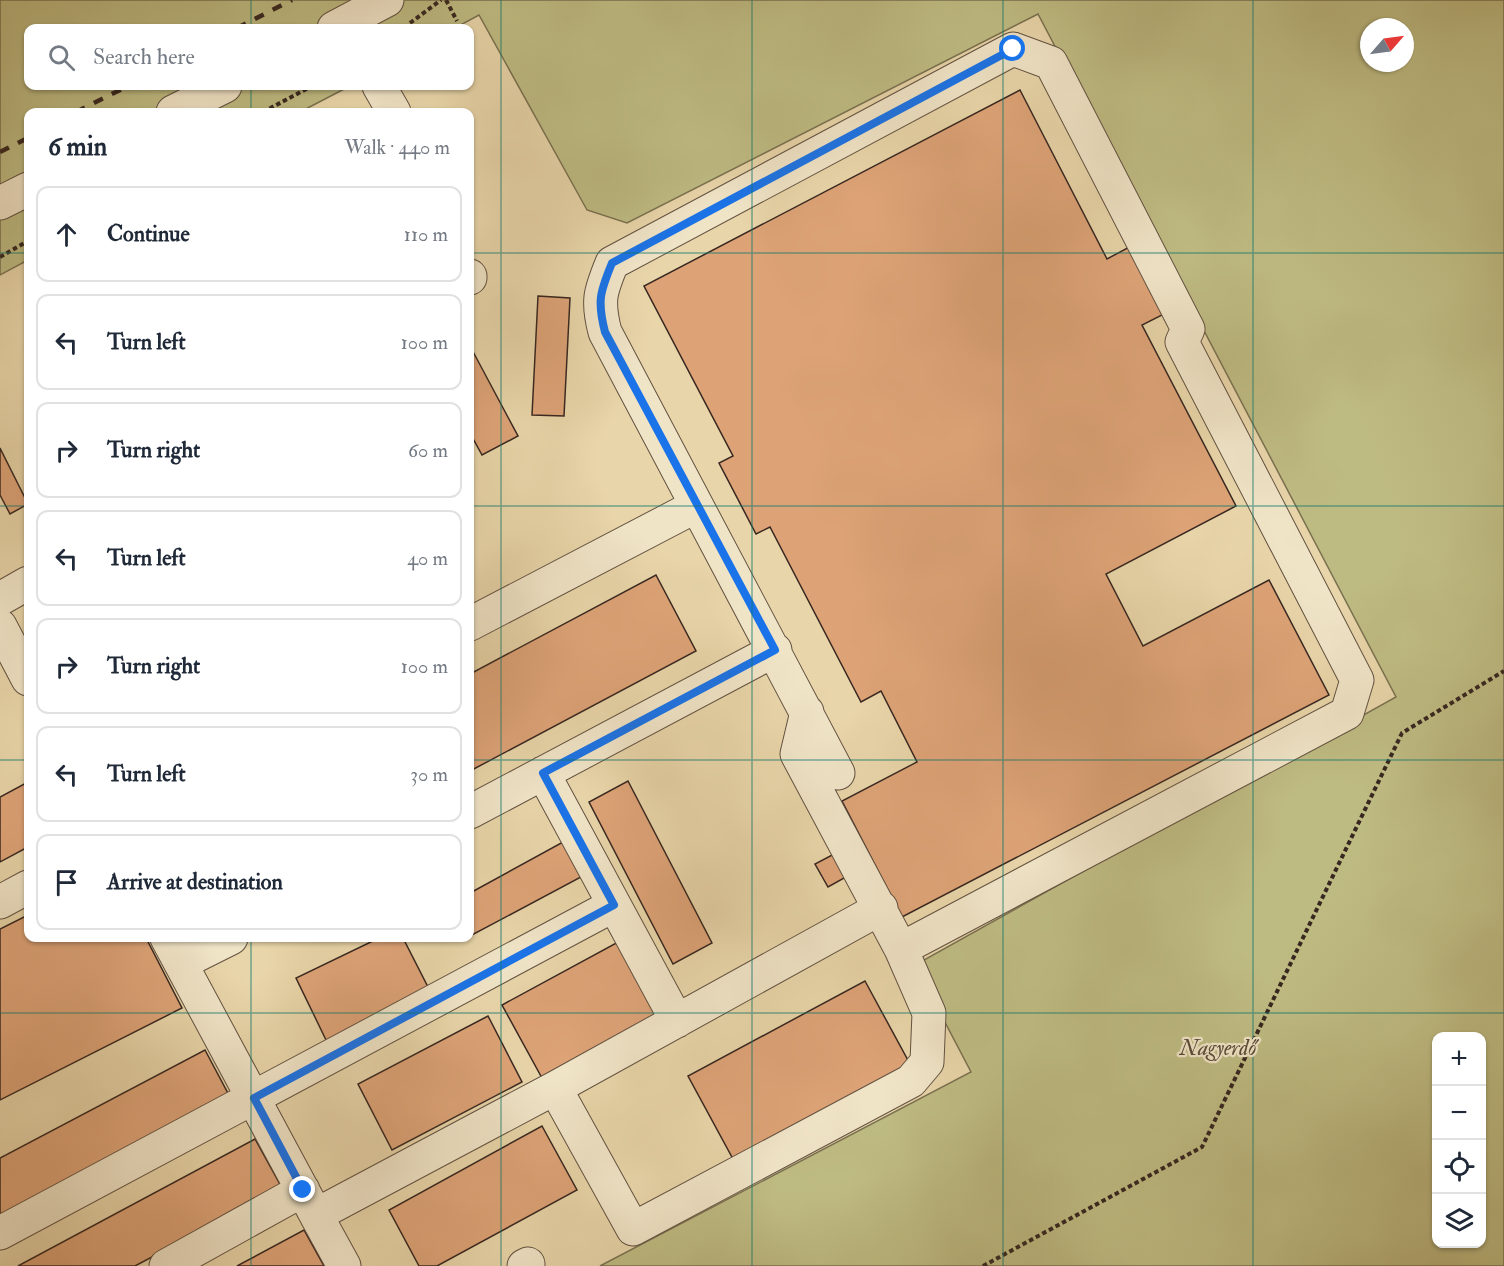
<!DOCTYPE html>
<meta charset="utf-8">
<style>
:root{--surface:#fff;--page:#f2f2f3;--text:#1f2937;--muted:#747a83;--line:#e0e1e3}
body{margin:0;font-family:"IM FELL Double Pica",serif;background:var(--page);color:var(--text)}
.controls{position:absolute;right:18px;bottom:18px;display:grid;overflow:hidden;border-radius:12px;box-shadow:0 2px 4px #0004}
.controls button{width:54px;height:54px;display:grid;place-items:center;padding:0;border:0;border-bottom:2px solid var(--line);background:var(--surface);color:var(--text);font:30px sans-serif}
.compass{position:absolute;left:1360px;top:18px;width:54px;height:54px;border-radius:50%;background:var(--surface);box-shadow:0 2px 4px #0004;rotate:62deg}
.stop{position:absolute;width:18px;height:18px;margin:-14px;border:4px solid #1a73e8;border-radius:50%;background:#fff}
.stop.end{background:#1a73e8;border-color:#fff;box-shadow:0 2px 6px #0008}
.list{margin:0;padding:0;list-style:none}
h2{display:flex;justify-content:space-between;align-items:center;height:78px;margin:0;padding:0 24px;font-size:26px}
h2 small{font-size:20px;font-weight:400;color:var(--muted)}
.list li{display:grid;grid-template-columns:39px 1fr auto;gap:18px;align-items:center;box-sizing:border-box;height:96px;margin:0 12px 12px;padding:0 12px;border:2px solid var(--line);border-radius:12px}
.list b{display:block;font-size:22px;white-space:nowrap}
.list em{font-size:20px;font-style:normal;color:var(--muted)}
.icon{flex:none;width:33px;height:33px;fill:none;stroke:currentColor;stroke-width:2;stroke-linecap:round;stroke-linejoin:round}
.map{position:relative;flex:none;width:1504px;height:1266px;overflow:hidden}
.search{position:absolute;background:var(--surface);box-shadow:0 2px 4px #0004;left:24px;top:24px;width:450px;height:66px;display:flex;align-items:center;gap:15px;box-sizing:border-box;padding:0 21px;border-radius:12px;color:var(--muted);font-size:22px}
.panel{position:absolute;background:var(--surface);box-shadow:0 2px 4px #0004;left:24px;top:108px;width:450px;height:834px;border-radius:12px}
.map>svg:first-child{display:block}
</style>
<div class="map">
<svg width="1504" height="1266" viewBox="0 0 1504 1266">
<rect width="100%" height="100%" fill="#e8d5a9"/>
<filter id="stains"><feTurbulence type="fractalNoise" baseFrequency=".00333" numOctaves="4"/><feColorMatrix values="0 0 0 0 .2 0 0 0 0 .09 0 0 0 0 .02 0 0 0 .5 -.17"/></filter>
<radialGradient id="worn" r=".72"><stop offset=".6" stop-color="#630" stop-opacity="0"/><stop offset="1" stop-color="#630" stop-opacity=".3"/></radialGradient>
<!-- green -->
<path fill="#bebb82" stroke="#7a7151" stroke-width="1.5" fill-rule="evenodd" d="M0,0H1504V1266H600L971,1072L915,965L1396,697L1038,14L627,223L587,210L479,15L455,28H28V86H350L300,112H28V260L0,275ZM1369,27H1405V63H1369ZM1436,1036H1482V1244H1436Z"/>
<!-- building -->
<path fill="#dda377" stroke="#372720" stroke-width="1.5" d="M1020,90L1107,259L1133,245L1168,312L1142,325L1236,506L1106,574L1143,646L1269,580L1329,695L902,917L842,801L917,762L881,691L861,702L770,527L756,534L719,463L733,456L644,286Z
M538,296L570,298L564,416L532,415Z
M470,346L518,436L482,455L470,433Z
M0,448L28,504L10,514L0,495Z
M656,575L696,651L470,771V674Z
M628,781L712,943L673,964L589,802Z
M28,782V847L0,862V797Z
M563,842L581,877L470,936V893Z
M834,854L846,877L828,887L815,864Z
M28,915V938H146L182,1008L0,1100V929Z
M379,938H403L430,991L327,1042L296,978Z
M620,941L659,1013L542,1078L502,1005Z
M865,981L910,1064L733,1159L688,1076Z
M488,1016L522,1082L392,1150L358,1084Z
M205,1050L231,1099L0,1221V1158Z
M542,1126L577,1190L437,1266H419L389,1210Z
M255,1139L282,1188L135,1266H18Z
M304,1230L324,1266H237Z"/>
<g fill="none" stroke-linecap="round" stroke-linejoin="round">
<defs>
<path id="minor" d="M334,28L387,0
M379,86L394,112
M173,112L225,86
M0,203L28,189
M470,276V278
M0,599L28,583
M470,624L696,506
M0,626L28,679
M807,712L797,754L901,949L1347,713L1357,680L1182,342L1188,329L1051,63L1013,49L612,263C600,292 597,301 605,332L838,773
M543,773L677,1021
M470,812L775,650
M0,902L28,887
M167,938L316,1215L555,1088L881,908
M181,963L231,938
M555,1088L633,1229L911,1081L927,1062L929,1013L901,949
M316,1215L344,1266
M0,1233L614,905
M166,1266L303,1190
M524,1266L528,1264"/>
</defs>
<!-- minor casing -->
<use href="#minor" stroke="#635242" stroke-width="35"/>
<!-- path -->
<path stroke="#372720" stroke-width="4" stroke-dasharray="4.5 3" stroke-linecap="butt" d="M446,0L457,21
M410,23L441,0
M263,112L312,86
M0,257L28,241
M983,1266L1202,1147L1402,733L1504,671"/>
<!-- minor -->
<use href="#minor" stroke="#f0e4c7" stroke-width="33"/>
<!-- rail -->
<path stroke="#372720" stroke-width="4.5" stroke-dasharray="10 10" stroke-linecap="butt" d="M237,28L292,0
M76,112L128,86
M0,152L28,138"/>
</g>
<g fill="none" stroke-linecap="round" stroke-linejoin="round">
<!-- route -->
<path stroke="#1a73e8" stroke-width="8" d="M303,1190L254,1098L614,905L543,773L775,650L605,332C597,301 600,292 612,263L1013,49"/>
</g>
<!-- grid -->
<path fill="none" stroke="#0f766e" stroke-width="1.5" stroke-opacity="0.55" d="M251,0V28M501,0V1266M752,0V1266M1003,0V1266M1253,0V1266M251,86V112M0,253H28M470,253H1504M0,506H28M470,506H1504M0,760H28M470,760H1504M251,938V1266M0,1013H1504"/>
<g text-anchor="middle" stroke-width="4.5" stroke-linejoin="round" paint-order="stroke">
<!-- park labels -->
<g font-size="22" font-style="italic" fill="#594c38" stroke="#f0e4c7">
<text x="1218" y="1055">Nagyerdő</text>
</g>
</g>
<rect width="100%" height="100%" filter="url(#stains)"/>
<rect width="100%" height="100%" fill="url(#worn)"/>
</svg>
<div class="controls">
<button>+</button>
<button>−</button>
<button><svg class="icon" aria-label="locate" viewBox="0 0 24 24"><circle cx="12" cy="12" r="6"/><path d="M12 2v4M12 18v4M2 12h4M18 12h4"/></svg></button>
<button><svg class="icon" aria-label="layers" viewBox="0 0 24 24"><path d="M12 4l9 5-9 5-9-5zM3 14l9 5 9-5"/></svg></button>
</div>
<svg class="compass" viewBox="-18 -18 36 36"><path d="M0-13l5 13h-10z" fill="#e53935"/><path d="M0 13l5-13h-10z" fill="#747a83"/></svg>
<div class="stop" style="left:1013px;top:49px"></div>
<div class="stop end" style="left:303px;top:1190px"></div>
<div class="search"><svg class="icon" aria-label="search" viewBox="0 0 24 24"><circle cx="10" cy="10" r="6"/><path d="M15 15l6 6"/></svg>Search here</div>
<section class="panel">
<h2>6 min<small>Walk · 440 m</small></h2>
<ul class="list">
<li><svg class="icon" aria-label="ahead" viewBox="0 0 24 24"><path d="M12 20V5M6 11l6-6 6 6"/></svg><div><b>Continue</b></div><em>110 m</em></li>
<li><svg class="icon" aria-label="left" viewBox="0 0 24 24"><path d="M17 20v-9H6M10 6l-5 5 5 5"/></svg><div><b>Turn left</b></div><em>100 m</em></li>
<li><svg class="icon" aria-label="right" viewBox="0 0 24 24"><path d="M7 20v-9h11M14 6l5 5-5 5"/></svg><div><b>Turn right</b></div><em>60 m</em></li>
<li><svg class="icon" aria-label="left" viewBox="0 0 24 24"><path d="M17 20v-9H6M10 6l-5 5 5 5"/></svg><div><b>Turn left</b></div><em>40 m</em></li>
<li><svg class="icon" aria-label="right" viewBox="0 0 24 24"><path d="M7 20v-9h11M14 6l5 5-5 5"/></svg><div><b>Turn right</b></div><em>100 m</em></li>
<li><svg class="icon" aria-label="left" viewBox="0 0 24 24"><path d="M17 20v-9H6M10 6l-5 5 5 5"/></svg><div><b>Turn left</b></div><em>30 m</em></li>
<li><svg class="icon" aria-label="arrive" viewBox="0 0 24 24"><path d="M6 21V4h12l-3 4 3 4H6"/></svg><div><b>Arrive at destination</b></div></li>
</ul>
</section>
</div>
